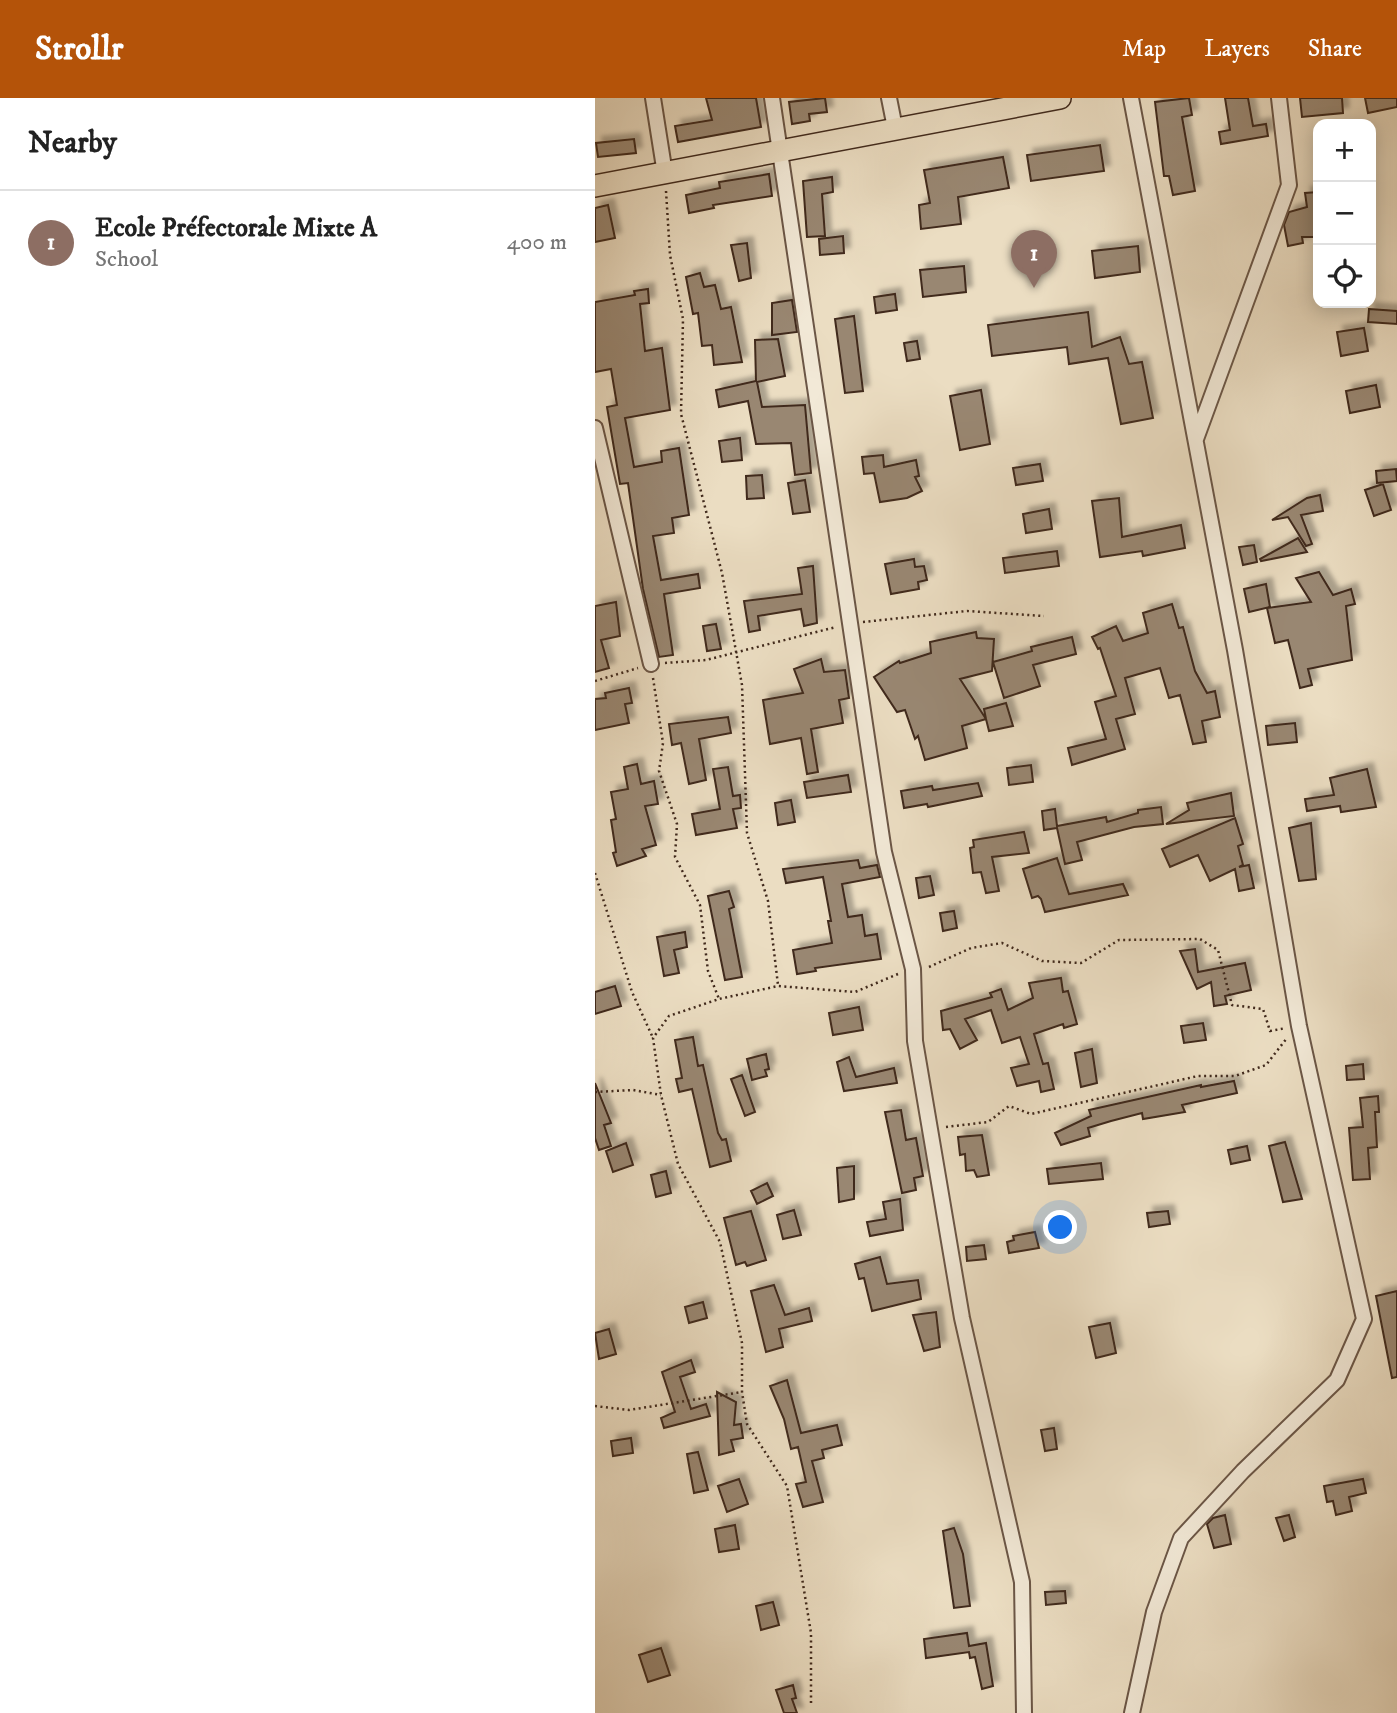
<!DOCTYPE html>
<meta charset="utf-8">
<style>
:root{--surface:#fff;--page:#f6f6f6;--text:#222;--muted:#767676;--line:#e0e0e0;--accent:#b45309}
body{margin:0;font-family:"IM FELL DW Pica",serif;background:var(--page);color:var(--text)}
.controls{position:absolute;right:21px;top:21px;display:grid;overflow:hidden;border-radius:14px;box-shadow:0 4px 18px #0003}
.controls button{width:63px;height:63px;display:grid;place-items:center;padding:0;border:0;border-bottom:2px solid var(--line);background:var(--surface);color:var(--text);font:35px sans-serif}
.you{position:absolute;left:466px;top:1130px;width:24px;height:24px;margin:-18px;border:5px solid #fff;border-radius:50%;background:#1a73e8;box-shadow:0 0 0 10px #1a73e833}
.badge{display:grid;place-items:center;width:46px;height:46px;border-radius:50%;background:var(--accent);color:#fff;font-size:23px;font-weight:700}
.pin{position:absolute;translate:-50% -58px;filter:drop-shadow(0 2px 4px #0008)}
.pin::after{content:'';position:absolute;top:37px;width:24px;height:21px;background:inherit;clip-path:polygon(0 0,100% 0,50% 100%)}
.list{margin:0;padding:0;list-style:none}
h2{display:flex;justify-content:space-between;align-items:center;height:91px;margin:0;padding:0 28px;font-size:30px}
h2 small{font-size:23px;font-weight:400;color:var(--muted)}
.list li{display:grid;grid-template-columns:46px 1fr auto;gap:21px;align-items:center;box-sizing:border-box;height:105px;padding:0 28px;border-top:2px solid var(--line)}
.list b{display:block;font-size:26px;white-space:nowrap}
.list p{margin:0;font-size:23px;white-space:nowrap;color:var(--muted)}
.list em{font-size:23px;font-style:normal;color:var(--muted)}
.icon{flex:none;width:38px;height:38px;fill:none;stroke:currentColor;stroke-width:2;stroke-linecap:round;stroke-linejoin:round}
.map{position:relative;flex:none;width:802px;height:1615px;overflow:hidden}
header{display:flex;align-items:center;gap:42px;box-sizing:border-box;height:98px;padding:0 35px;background:var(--accent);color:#fff}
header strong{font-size:33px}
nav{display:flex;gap:38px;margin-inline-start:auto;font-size:24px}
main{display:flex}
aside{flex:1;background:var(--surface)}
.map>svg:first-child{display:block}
</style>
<header>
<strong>Strollr</strong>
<nav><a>Map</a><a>Layers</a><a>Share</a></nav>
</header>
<main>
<aside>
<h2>Nearby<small></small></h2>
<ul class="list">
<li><span class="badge" style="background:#8d6e63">1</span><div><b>Ecole Préfectorale Mixte A</b><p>School</p></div><em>400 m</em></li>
</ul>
</aside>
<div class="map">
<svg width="802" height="1615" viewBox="0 0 802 1615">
<defs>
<filter id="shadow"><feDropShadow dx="6" dy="-6" stdDeviation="2" flood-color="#0004"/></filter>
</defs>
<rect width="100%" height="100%" fill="#ebddc2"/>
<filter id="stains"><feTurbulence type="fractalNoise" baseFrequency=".00286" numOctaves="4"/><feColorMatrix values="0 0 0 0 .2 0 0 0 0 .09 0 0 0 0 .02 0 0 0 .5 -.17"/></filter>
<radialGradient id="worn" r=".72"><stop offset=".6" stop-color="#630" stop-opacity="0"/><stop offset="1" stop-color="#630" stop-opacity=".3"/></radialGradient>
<!-- building -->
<path fill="#998772" stroke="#40291c" stroke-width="2" filter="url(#shadow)" d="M111,0H161L166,29L83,44L80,28L117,22Z
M230,0L232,14L214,16L215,23L197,26L194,4Z
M594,0L597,17L587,19L600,93L578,97L574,78H569L560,4Z
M630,0H653L658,28L671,26L673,38L626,46L624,34L635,32Z
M705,0H747L748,15L707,19Z
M770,0H802V9L773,15Z
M39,41L41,55L3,59L1,45Z
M505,47L509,73L436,83L432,57Z
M408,59L414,90L363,99L366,126L326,131L324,107L335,105L329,72Z
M174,76L177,98L118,107L119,110L94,115L91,97L125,90L124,84Z
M237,79L238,94L227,96L230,138L212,139L208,83Z
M723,94V139H707L708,145L693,148L689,127L694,114L712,109L710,95Z
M13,107L20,140L0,144V110Z
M248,138L249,155L225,157L224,141Z
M152,145L156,180L144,183L136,147Z
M543,148L545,174L500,180L497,153Z
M369,168L371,194L328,199L325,172Z
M105,175L109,189L120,187L126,211L136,209L147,264L119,267L117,247L107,248L103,215L98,216L91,179Z
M53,191L54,205L45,206L50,253L67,250L75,312L30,320L39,369L67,364L66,353L84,350L94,417L77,420L79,435L58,438L66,482L103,476L105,490L69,496L78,557L64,559L48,491L33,385L25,386L12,309L22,307L16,271L0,274V204L40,197L39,193Z
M300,196L302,212L281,215L279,199Z
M197,202L202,234L177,237V205Z
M774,211L802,213V226L773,224Z
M493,214L497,249L525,239L534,266L547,264L558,320L526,326L513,260L474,266L472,249L397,258L393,227Z
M259,218L268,293L250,295L240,221Z
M769,230L773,253L746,258L742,234Z
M183,241L190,278L162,284L167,309L210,307L216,375L200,377L196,345L161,346L153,303L124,309L121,292L161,283L160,242Z
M322,243L325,261L312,263L309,245Z
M781,287L785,309L755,315L751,293Z
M386,292L395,346L365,352L355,298Z
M145,340L147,362L127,364L124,343Z
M288,357L289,369L321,362L324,378L320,379L327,393L312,400L285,404L279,375L269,376L267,359Z
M445,366L448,383L421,387L418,370Z
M801,371L802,383L782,385L781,373Z
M167,377L169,400L152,401L151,378Z
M210,382L215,414L198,416L193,385Z
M788,386L796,412L779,418L770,392Z
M725,397L728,413L706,417L717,446L711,448L693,419L677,422L712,400Z
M524,400L527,439L586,427L590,450L548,458L547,453L505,459L497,403Z
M454,411L457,431L431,435L428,416Z
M703,440L712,454L666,463L665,461Z
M659,447L662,464L648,467L644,449Z
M462,453L464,468L410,475L408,460Z
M319,461L320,469L329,468L332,482L323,484L324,491L296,496L290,466Z
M218,468L222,525L209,528L206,511L163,518L165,532L154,534L149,503L207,496L203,470Z
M724,474L738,497L756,491L760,506L751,508L757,562L713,571L717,587L705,590L693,542L680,545L672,510L716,504L701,480Z
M671,486L675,509L654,514L649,491Z
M21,504L25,538L6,542L14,570L0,574V508Z
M577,506L584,530L588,529L600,573L612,595L620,593L625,619L607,623L611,644L598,646L585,597L574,600L565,570L530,580L540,616L521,621L530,651L477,667L473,650L511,641L500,604L521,598L505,550L503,551L497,539L521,528L528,543L553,535L548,515Z
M121,526L126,551L112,553L108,528Z
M381,534L382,540L399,541L397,573L365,581L391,621L389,611L411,605L418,628L394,633L391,621L367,628L372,650L330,662L323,638L320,641L310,612L302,614L279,579L304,563L305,565L336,555L335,544Z
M477,539L481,556L438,567L445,588L409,600L398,564L437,553L436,549Z
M226,561L229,574L250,572L254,600L244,602L248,625L216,631L223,674L212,676L206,640L175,646L168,602L208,595L199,571Z
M34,590L37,605L30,606L34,625L0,632V601L11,600L10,595Z
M133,619L136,635L104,641L111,682L94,686L86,645L77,647L74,626Z
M700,625L702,644L673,647L671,628Z
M42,666L46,686L59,683L63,706L50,708L61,747L47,751L51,758L22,768L18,755L21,754L16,722L21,721L16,694L33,691L29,669Z
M436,667L438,684L414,687L412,670Z
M133,669L138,698L145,697L146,710L138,711L142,730L101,737L97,716L125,711L118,671Z
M772,671L781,709L746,714L745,708L712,713L710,701L739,697L735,680Z
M253,677L256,694L212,700L209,684Z
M383,685L387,698L333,709L332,706L309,710L306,693L337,688L338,692Z
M636,695L639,718L571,726L594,712L592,705Z
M196,702L200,724L183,727L180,705Z
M566,709L568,726L539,729L482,744L487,762L470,766L462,730L449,732L447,713L460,711L462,728L511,719L512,724L543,715V712Z
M640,720L648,746L643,748L648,767L644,769L654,767L659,790L644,793L640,771L615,783L603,757L575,769L567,751Z
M716,725L721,781L704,783L694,730Z
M429,734L434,755L397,759L404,793L391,795L386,774L378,775L375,750L379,749L378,742Z
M462,760L474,796L528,786L533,797L450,814L446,801L443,798L437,800L428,771Z
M263,762L265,770L282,767L285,779L247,786L253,819L267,817L270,838L282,836L286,861L220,870L221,873L202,876L198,852L237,845L233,823H236L228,779L191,785L188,771Z
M335,778L339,797L324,800L321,780Z
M134,793L139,809L134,811L147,879L130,882L113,798Z
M359,813L362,830L348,833L345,815Z
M90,834L92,849L79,852L84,875L69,878L62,839Z
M600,851L603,874L650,865L656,892L630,898L632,906L619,908L616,884L602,891L585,853Z
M466,880L468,894L473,893L482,926L469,930L468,926L439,936L448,966L453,965L459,991L446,994L444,983L422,988L416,970L434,966L425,939L407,945L396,912L370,921L382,942L365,951L355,931L348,932L346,913L397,899L395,895L406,891L413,912L438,900L434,885Z
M20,888L26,908L0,916V894Z
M264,909L268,932L238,937L234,915Z
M608,925L611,942L589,945L586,928Z
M98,939L103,968L108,967L123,1035L127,1042L131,1041L136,1063L115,1069L97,991L84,994L81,981L87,980L80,942Z
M497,951L502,985L486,989L480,955Z
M171,956L174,971L170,972L172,978L157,982L152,961Z
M254,959L261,979L299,970L302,985L249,993L242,964Z
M768,966L769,981L752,982L751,968Z
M147,977L160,1014L150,1018L136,981Z
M639,983L642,995L587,1007L590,1014L548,1021L547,1015L516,1023L493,1030L495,1038L466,1047L460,1035L496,1018L494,1012L606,987V989Z
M0,985L16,1025L9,1027L16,1048L4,1052L0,1040Z
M783,998L784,1014H780L782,1049L773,1050L775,1081L758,1082L754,1030L768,1029L765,1000Z
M306,1012L311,1042L321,1040L328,1078L319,1080L321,1092L307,1095L290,1014Z
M387,1037L394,1077L382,1079L379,1072L371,1073L370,1056L365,1057L363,1039Z
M690,1044L707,1101L688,1104L674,1048Z
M31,1045L38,1067L18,1074L11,1053Z
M652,1048L655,1062L636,1066L633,1052Z
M506,1065L508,1081L454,1086L452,1071Z
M259,1068V1101L244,1104L242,1070Z
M71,1073L76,1095L61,1099L56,1077Z
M172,1085L178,1098L162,1106L156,1093Z
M305,1101L308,1132L275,1138L272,1124L291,1121L288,1104Z
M199,1112L206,1137L188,1141L182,1117Z
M156,1113L171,1162L152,1168L150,1164L141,1167L129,1120Z
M573,1113L575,1126L554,1129L552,1115Z
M440,1134L444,1150L414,1155L412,1144L419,1142L418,1138Z
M389,1147L391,1161L372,1163L371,1149Z
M285,1159L292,1186L323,1182L326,1201L277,1213L269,1180L264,1181L260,1166Z
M179,1187L190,1217L214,1210L217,1223L184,1231L188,1249L171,1254L156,1193Z
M802,1193V1279L797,1280L781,1198Z
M108,1204L112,1220L94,1225L90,1209Z
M341,1214L345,1249L329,1253L318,1217Z
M515,1225L521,1255L501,1260L494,1229Z
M14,1231L21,1256L4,1261L0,1235Z
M96,1262L100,1274L85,1279L96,1311L111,1306L115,1318L69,1330L66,1320L80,1314L67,1274Z
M192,1282L206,1335L242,1327L247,1347L227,1352L229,1360L217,1363L228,1404L208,1409L201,1386L211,1384L203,1349L196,1351L189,1321L175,1288Z
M122,1294L141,1304L139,1327L146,1326L148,1340L136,1342L139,1353L124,1357Z
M459,1330L462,1351L450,1353L446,1332Z
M36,1340L38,1355L18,1358L16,1343Z
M103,1354L113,1392L99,1395L92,1356Z
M144,1381L153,1406L132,1414L123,1388Z
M768,1381L771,1395L754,1399L757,1413L741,1417L738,1403L732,1404L729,1388Z
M630,1417L636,1446L619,1450L612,1426L618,1420Z
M694,1417L700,1439L689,1443L681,1420Z
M140,1427L144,1451L124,1454L120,1431Z
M359,1430L368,1456L375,1508L359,1510L348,1433Z
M470,1493L471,1505L451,1507L450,1494Z
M178,1504L184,1527L166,1532L161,1508Z
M372,1535L374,1548L391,1545L398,1588L387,1591L380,1559L375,1560L374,1554L331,1560L329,1541Z
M66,1550L75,1577L53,1584L44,1557Z
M198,1587L201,1600L197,1601L202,1615H189L181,1592Z"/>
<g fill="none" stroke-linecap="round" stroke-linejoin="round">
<defs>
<path id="minor" d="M58,0L70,76
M177,0L289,754L318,871L320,943L367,1220L427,1484L429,1615
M294,0L300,30
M536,0L640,552L704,928L769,1221L742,1282L648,1373L586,1440L559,1514L537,1615
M0,330L56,566
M601,341L694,87L684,0"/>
<path id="primary" d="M0,88L465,0"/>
</defs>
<!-- minor casing -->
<use href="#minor" stroke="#6b5646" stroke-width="18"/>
<!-- primary casing -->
<use href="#primary" stroke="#40291c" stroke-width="24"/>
<!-- path -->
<path stroke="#40291c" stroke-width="2.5" stroke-dasharray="2 3.5" stroke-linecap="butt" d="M71,93L75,157L88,221L86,316L127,475L147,587L152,735L173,803L183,887
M268,524L372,513L449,518
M70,565L111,562L241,529
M58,580L68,645L64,673L82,726L80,759L105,807L113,873L124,901
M0,583L43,570
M0,775L37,894L58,940
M334,869L376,850L407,845L447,863L486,865L524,842L605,841L623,852L637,907L668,911L675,933L691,930
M0,994L38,992L66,997
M351,1029L393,1024L414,1008L436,1016L603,978H640L671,967L692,940
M0,1308L34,1312L147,1294
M216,1605V1535L192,1388L152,1326L147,1294V1245L125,1144L83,1066L66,997L58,940L74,918L124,901L183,888L260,894L303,876"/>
<!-- minor -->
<use href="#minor" stroke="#f2e9d7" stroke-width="14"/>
<!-- primary -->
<use href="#primary" stroke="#ebddc2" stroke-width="21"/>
</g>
<rect width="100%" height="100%" filter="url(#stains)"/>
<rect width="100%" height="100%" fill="url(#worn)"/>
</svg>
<div class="controls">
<button>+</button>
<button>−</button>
<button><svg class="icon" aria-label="locate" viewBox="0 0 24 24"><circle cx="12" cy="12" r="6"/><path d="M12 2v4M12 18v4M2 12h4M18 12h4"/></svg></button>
</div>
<div class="you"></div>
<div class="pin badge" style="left:439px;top:190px;background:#8d6e63">1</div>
</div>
</main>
